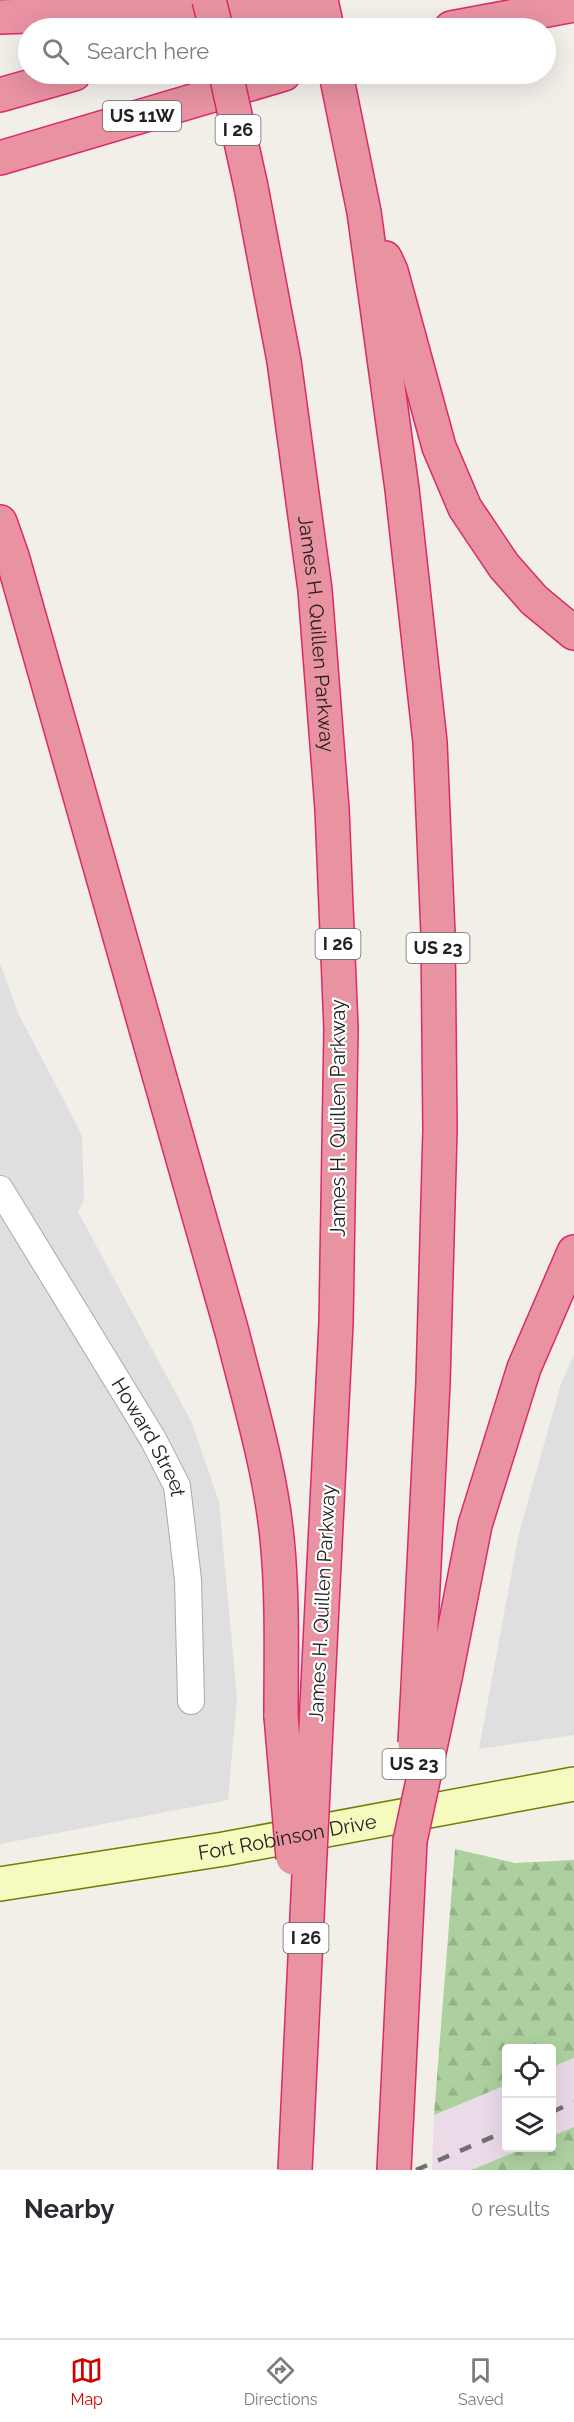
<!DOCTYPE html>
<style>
:root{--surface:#fff;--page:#f2f2f3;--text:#2b2b33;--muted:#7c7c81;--line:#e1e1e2;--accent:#d40000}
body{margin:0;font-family:Raleway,sans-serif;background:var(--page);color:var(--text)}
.controls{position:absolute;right:18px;bottom:18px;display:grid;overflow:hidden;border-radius:6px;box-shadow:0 6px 24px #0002}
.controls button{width:54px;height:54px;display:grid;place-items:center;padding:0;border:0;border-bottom:2px solid var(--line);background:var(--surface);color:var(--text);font:30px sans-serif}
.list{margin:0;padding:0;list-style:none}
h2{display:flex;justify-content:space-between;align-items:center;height:78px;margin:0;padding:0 24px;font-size:26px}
h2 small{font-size:20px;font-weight:400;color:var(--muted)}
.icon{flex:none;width:33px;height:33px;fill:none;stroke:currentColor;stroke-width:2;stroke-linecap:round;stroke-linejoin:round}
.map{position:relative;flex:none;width:574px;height:2170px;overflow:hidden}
.search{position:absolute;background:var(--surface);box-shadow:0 6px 24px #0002;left:18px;right:18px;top:18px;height:66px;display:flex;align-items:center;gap:15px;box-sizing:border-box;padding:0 21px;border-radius:33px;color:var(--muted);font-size:22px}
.sheet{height:168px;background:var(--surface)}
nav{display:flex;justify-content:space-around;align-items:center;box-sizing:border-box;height:84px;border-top:2px solid var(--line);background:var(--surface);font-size:16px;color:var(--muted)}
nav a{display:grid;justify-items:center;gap:3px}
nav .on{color:var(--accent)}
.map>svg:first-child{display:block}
</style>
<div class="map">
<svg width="574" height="2170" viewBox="0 0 574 2170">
<defs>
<pattern id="forest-firs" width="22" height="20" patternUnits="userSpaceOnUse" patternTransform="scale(1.5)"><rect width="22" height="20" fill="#add19e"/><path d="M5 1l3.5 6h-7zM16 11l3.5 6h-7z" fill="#95b388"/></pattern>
</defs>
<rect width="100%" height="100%" fill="#f2efe9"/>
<!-- residential -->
<path fill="#e0dfdf" d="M0,963L18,1013L82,1135L84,1200L78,1212L192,1423L219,1502L237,1698L228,1800L0,1844Z
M574,1354V1735L479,1749L519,1533L561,1384Z"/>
<!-- railway -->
<path fill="#ebdbe8" d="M574,2058V2127L552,2136V2067Z
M506,2085V2148H525L471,2170H432L434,2115Z"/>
<!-- forest -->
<path fill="url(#forest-firs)" d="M455,1849L515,1863L574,1860V2058L552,2067V2048H506V2085L434,2115Z
M574,2127V2170H471L525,2148H552V2136Z"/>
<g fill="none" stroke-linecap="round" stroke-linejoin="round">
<defs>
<g id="street">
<path id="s1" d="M0,1189L153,1439L177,1486L188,1580L191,1701"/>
</g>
<g id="secondary">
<path id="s2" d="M0,1884L224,1849L574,1784"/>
</g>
<g id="highway">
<path d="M321,0L327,28"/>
<path d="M0,17L168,11L263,0"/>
<path d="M241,24L316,0"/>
<path d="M451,28L574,5"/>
<path d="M336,74L364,212L402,489L430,742L438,934L440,1130L433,1383L418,1687"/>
<path d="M0,95L74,74"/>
<path d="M0,158L284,74"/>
<path id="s3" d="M251,187L284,361L315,590L332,809L341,1029L336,1323L317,1706"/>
<path d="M385,258L391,271L439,447L465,508L504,566L534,600L574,633"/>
<path d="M0,522L12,556L232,1332C249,1400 270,1468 277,1538C283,1597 281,1657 281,1716"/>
<path d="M445,1678L475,1525L524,1368L574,1252"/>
<path d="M394,2170L410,1841"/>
</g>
</defs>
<!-- street casing -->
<use href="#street" stroke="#a9a9a9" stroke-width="28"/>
<!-- secondary casing -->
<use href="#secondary" stroke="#707d05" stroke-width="36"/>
<!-- highway casing -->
<use href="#highway" stroke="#dc2a67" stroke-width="36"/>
<!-- street -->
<use href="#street" stroke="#fff" stroke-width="26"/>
<!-- secondary -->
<use href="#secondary" stroke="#f7fabf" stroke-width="33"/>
<!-- highway -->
<use href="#highway" stroke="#e892a2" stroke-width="33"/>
<!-- rail -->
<path stroke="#707070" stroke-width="4.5" stroke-dasharray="12 12" stroke-linecap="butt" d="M552,2112L574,2102
M416,2170L506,2131"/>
<defs>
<path id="highway-bridge" d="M209,0L216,28
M226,74L251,187
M281,1716L293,1858
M415,1743L418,1687
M410,1841L445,1678
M295,2170L317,1706"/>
</defs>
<!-- highway-bridge casing -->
<use href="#highway-bridge" stroke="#dc2a67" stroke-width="36" stroke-linecap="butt"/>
<!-- highway-bridge -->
<use href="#highway-bridge" stroke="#e892a2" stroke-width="33"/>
</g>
<g text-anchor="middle" stroke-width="4.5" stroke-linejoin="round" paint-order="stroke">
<!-- shield labels -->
<g fill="#fff" stroke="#646464" stroke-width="1.5">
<rect x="103" y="101" width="78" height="30" rx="4.5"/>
<rect x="215.5" y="115" width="45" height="30" rx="4.5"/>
<rect x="315.5" y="929" width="45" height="30" rx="4.5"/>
<rect x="406.5" y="933" width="63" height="30" rx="4.5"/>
<rect x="382.5" y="1749" width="63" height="30" rx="4.5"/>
<rect x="283.5" y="1923" width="45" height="30" rx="4.5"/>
</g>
<g font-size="18" font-weight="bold" fill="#222">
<text x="142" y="122">US 11W</text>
<text x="238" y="136">I 26</text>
<text x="338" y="950">I 26</text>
<text x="438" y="954">US 23</text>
<text x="414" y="1770">US 23</text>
<text x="306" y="1944">I 26</text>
</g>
<!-- street labels -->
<g font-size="20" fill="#222" stroke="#fff">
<text dy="7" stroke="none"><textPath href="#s3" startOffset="452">James H. Quillen Parkway</textPath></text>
<text transform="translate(338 1118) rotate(-90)" y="7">James H. Quillen Parkway</text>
<text dy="7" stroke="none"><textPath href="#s1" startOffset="290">Howard Street</textPath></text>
<text transform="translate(322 1603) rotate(-87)" y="7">James H. Quillen Parkway</text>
<text dy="7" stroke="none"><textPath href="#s2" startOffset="291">Fort Robinson Drive</textPath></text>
</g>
</g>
</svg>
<div class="controls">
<button><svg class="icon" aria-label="locate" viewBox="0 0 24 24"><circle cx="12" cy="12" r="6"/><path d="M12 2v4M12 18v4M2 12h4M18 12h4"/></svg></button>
<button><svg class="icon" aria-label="layers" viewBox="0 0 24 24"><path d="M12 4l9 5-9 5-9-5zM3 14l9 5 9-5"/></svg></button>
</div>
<div class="search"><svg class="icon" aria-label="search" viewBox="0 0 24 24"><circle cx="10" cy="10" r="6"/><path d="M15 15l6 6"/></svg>Search here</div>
</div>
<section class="sheet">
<h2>Nearby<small>0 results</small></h2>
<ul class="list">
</ul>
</section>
<nav>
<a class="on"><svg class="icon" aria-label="map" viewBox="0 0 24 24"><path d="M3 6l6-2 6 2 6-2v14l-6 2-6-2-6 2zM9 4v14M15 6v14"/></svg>Map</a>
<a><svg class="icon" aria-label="directions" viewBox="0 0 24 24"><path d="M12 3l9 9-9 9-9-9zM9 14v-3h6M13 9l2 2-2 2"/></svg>Directions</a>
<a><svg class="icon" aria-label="saved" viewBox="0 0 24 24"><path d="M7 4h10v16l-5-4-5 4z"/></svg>Saved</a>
</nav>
